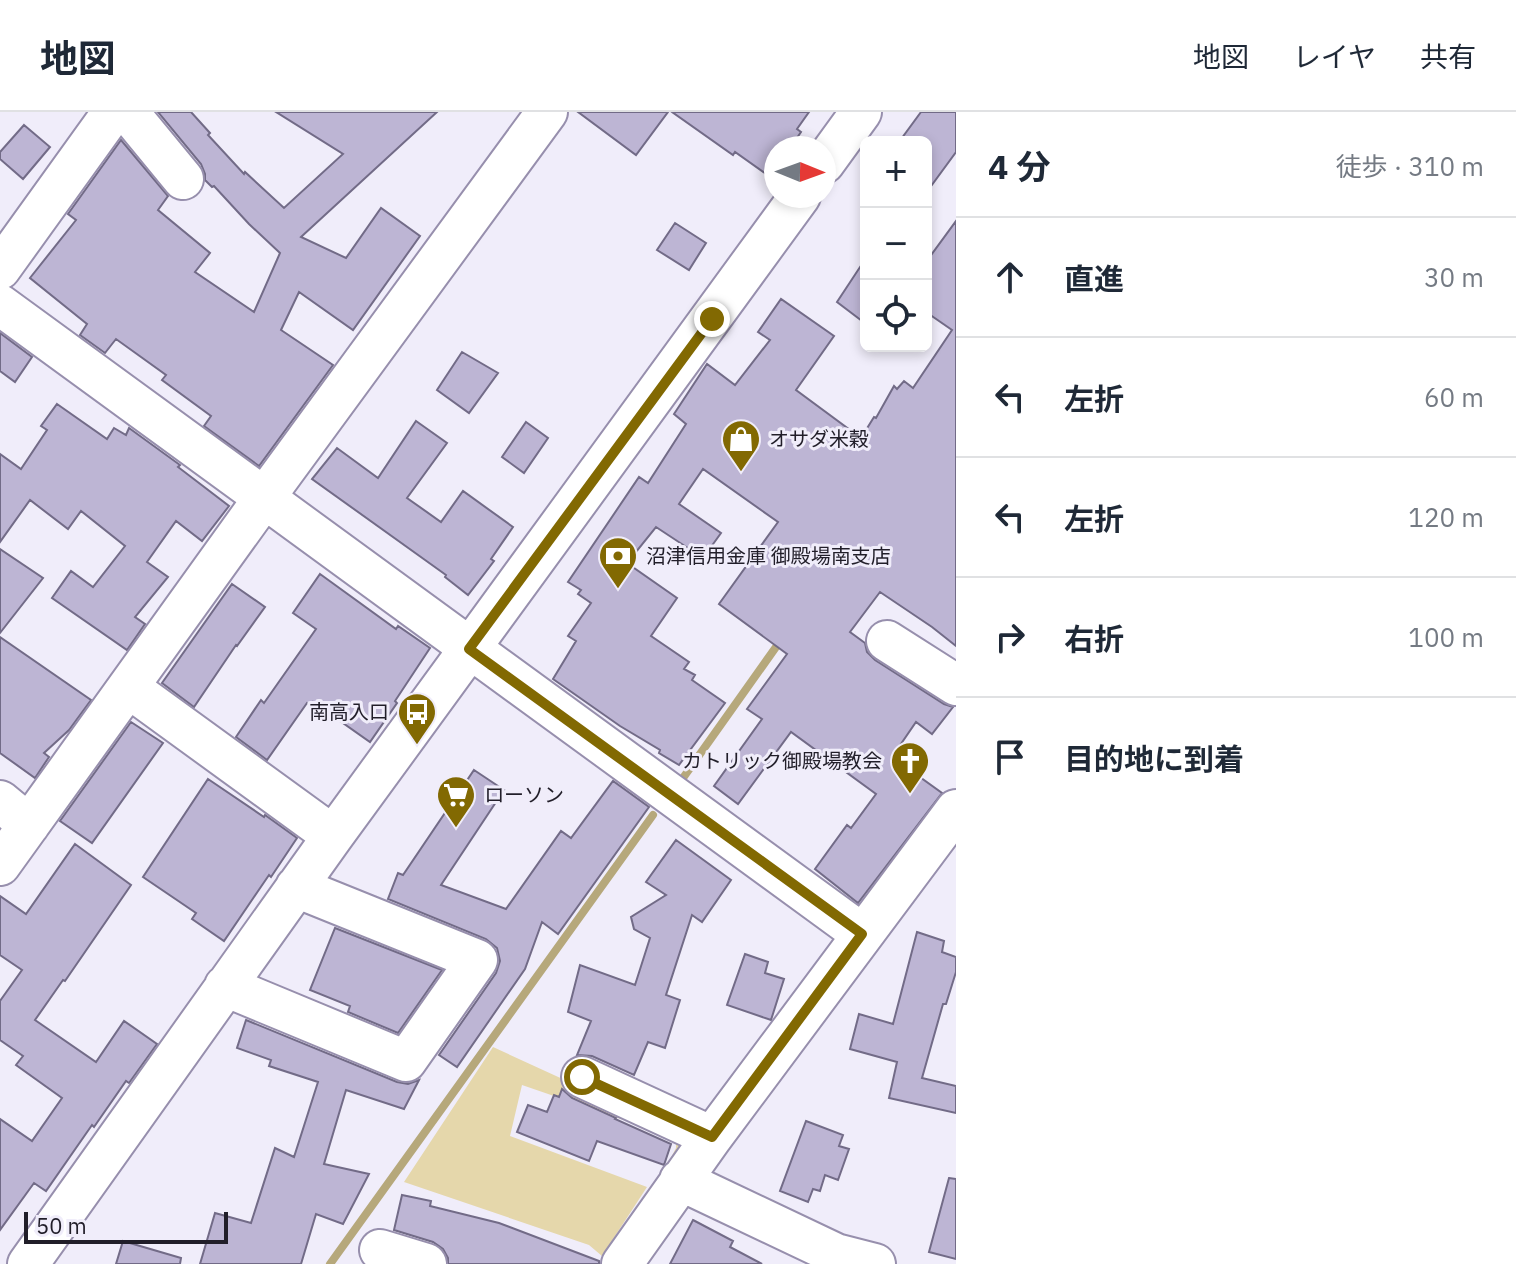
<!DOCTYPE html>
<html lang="ja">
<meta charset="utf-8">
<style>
:root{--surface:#fff;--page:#f6f6f7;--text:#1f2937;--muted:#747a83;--line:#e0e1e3}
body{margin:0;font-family:"IBM Plex Sans","Noto Sans JP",sans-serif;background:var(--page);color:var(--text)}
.controls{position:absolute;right:24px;top:24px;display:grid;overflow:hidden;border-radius:12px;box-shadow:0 4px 12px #0003}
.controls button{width:72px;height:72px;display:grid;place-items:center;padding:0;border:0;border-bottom:2px solid var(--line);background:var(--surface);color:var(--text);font:40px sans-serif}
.compass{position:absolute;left:764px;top:24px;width:72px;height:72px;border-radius:50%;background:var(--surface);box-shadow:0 4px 12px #0003;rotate:91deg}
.scale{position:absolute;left:24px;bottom:20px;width:204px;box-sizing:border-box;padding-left:8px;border:4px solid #211e29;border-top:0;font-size:22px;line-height:28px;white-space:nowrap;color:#211e29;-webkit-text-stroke:6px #f0edfa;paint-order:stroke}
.stop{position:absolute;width:24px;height:24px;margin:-18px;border:6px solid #826902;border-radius:50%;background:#fff}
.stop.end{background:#826902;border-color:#fff;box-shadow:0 2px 8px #0008}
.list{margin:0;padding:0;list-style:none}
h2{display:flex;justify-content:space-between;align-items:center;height:104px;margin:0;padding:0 32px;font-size:34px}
h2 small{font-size:26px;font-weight:400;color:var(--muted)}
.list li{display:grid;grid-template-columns:52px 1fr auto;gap:24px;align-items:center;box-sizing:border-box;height:120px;padding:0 32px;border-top:2px solid var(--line)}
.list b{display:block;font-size:30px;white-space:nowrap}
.list em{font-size:26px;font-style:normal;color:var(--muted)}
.icon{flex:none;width:44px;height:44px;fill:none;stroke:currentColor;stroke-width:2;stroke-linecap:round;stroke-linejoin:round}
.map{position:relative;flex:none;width:956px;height:1152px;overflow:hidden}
header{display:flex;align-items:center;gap:48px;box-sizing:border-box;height:112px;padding:0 40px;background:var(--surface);border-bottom:2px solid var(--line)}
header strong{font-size:38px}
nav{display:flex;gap:44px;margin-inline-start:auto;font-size:28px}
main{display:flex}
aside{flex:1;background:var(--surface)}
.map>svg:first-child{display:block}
</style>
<header>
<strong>地図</strong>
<nav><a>地図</a><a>レイヤ</a><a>共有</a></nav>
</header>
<main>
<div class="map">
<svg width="956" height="1152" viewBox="0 0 956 1152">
<rect width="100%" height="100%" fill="#f0edfa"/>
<!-- green -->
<path fill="#e5d7ab" d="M493,935L698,1029L660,1067L676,1036V1026L522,973L510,1024L647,1075L602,1144L589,1133L404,1070Z"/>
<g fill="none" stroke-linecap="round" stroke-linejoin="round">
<!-- stream -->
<path stroke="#b6a87b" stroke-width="8" d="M683,666L781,528
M330,1152L653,703"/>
</g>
<!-- building -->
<path fill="#bdb5d4" stroke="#726b87" stroke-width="2" d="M158,0H191L210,21L208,23L244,62L245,60L284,96L343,42L276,0H437L301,125L346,146L381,96L420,124L353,218L299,180L281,218L333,253L259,354L204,314L211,304L162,268L166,263L116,227L105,241L80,223L87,212L30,166L76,108L68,102L121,28L168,84L158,98L210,141L195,160L254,200L280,141L249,112L214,74L212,75L205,68V62L201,52Z
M578,0H668L636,43Z
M672,0H809L797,17L801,20L790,36H776V69L735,40L733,43Z
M921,0H956V40L926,81V30H899Z
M24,13L50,35L23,67L0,47V40Z
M956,109V534L932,515L880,480L850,520L865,531L867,540L875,548L944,592L953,595L932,622L916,610L892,645L942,681L858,791L815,757L847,713L851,716L876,682L791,620L738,692L714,674L762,607L747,597L787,542L719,492L778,410L703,357L679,392L721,421L703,446L656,415L627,451L677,486L651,524L689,550L684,557L695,563L692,568L725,591L679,653L659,641L660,638L620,614L553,567L576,529L568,524L591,491L578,482L581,478L568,470L639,365L648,371L686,312L674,302L707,252L735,273L770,228L758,220L781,187L834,224L796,278L861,326L874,305L876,306L894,274L897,277L904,269L913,276L952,218L926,200V150Z
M675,111L706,131L689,158L657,138Z
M866,146V212L837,190Z
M0,221L32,245L15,270L0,259Z
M462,240L498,261L469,301L437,278Z
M57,292L107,327L114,316L126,323L129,316L180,353L178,355L229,394L202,429L176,409L147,450L168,465L135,505L145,512L127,538L52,486L71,459L93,475L125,434L81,399L68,417L30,388L0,430V342L21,357L47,318L41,314Z
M416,309L447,331L407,386L441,410L463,379L513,415L491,447L494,449L468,483L445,465L446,463L312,367L337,336L378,366Z
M526,310L548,326L524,361L502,345Z
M0,437L43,466L0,521Z
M320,462L396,517L398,514L430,536L395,589L397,591L370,630L313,590L311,593L307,591L267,648L236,625L261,588L264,591L316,517L293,501Z
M232,472L265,495L237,534L236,533L194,595L162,571Z
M0,525L91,588L69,618L44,641L49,645L35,666L0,641Z
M131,610L163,631L92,731L60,709Z
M474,658L504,678L441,773L506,797L561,719L571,726L613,669L649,695L558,822L542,810L525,857L457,955L439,943L496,861L500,849L497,836L486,827L388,787L398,761L403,763Z
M208,667L264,705L265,703L297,726L271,765L269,763L224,829L192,807L196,801L143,765Z
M676,728L731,768L702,810L692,803L666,883L680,888L665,936L648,930L634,963L592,944L577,943L591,909L568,900L580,853L635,873L650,826L634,817L631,805L666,783L646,770Z
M75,732L131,773L65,869L63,868L35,908L96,950L124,909L157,932L129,971L126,969L94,1015L92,1013L46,1079L34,1071L0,1118V1007L32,1029L62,986L16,953L23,944L0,928V889L22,858L0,843V784L26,802Z
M335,816L442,858L398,921L348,900L350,894L310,878Z
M917,820L944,829L942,840L956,845V860L946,892H943L922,966L956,974V1001L889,986L897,950L850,937L859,902L893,912Z
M745,842L768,850L765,861L784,867L771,908L727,893Z
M246,908L397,970L408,972L419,968L404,997L346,978L324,1052L369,1062L343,1112L316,1102L301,1152H200L215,1101L251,1111L275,1036L294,1045L318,970L269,954L271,948L237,936Z
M562,977L572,986L616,1006L615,1007L671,1032L664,1053L597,1029L589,1049L517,1020L528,993L547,1000L554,983L559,985Z
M806,1009L843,1023L839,1034L849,1037L838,1068L825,1063L820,1079L813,1077L808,1090L780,1079Z
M949,1066L956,1067V1147L929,1140Z
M402,1083L431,1089L430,1094L499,1111L599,1149V1152H448V1146L443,1137L433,1130L394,1118Z
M693,1108L733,1129L730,1135L762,1152H670Z
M123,1129L181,1146L180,1152H116Z"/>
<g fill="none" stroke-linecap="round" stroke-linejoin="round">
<defs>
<path id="minor" d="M128,0L183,67
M824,51L861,0
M0,157L113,0
M0,193L862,822
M887,529L956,573
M128,575L333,724
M0,689L29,713
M0,753L264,386L547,0
M225,874L406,949L477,848L296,775
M582,965L712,1025
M680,1068L836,1142L875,1152
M380,1138L426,1152
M28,1152L333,724L800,84
M622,1152L712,1025L956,698"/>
</defs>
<!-- minor casing -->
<use href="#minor" stroke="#978fad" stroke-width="44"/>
<!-- minor -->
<use href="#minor" stroke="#fff" stroke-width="40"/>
</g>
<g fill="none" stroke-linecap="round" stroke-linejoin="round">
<!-- route -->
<path stroke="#826902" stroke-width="10" d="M582,965L712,1025L862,822L469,537L712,207"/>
</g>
<!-- icons -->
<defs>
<symbol id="shop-pin" viewBox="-11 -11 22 30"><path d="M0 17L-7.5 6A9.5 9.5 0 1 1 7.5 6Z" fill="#826902" stroke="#f0edfa"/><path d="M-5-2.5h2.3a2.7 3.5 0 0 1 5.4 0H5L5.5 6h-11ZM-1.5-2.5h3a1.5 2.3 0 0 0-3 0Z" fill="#fff"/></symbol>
<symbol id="bank-pin" viewBox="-11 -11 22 30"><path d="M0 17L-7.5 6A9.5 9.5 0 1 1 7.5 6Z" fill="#826902" stroke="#f0edfa"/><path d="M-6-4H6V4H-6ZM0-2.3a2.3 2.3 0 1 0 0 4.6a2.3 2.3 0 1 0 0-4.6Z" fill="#fff"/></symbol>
<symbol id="bus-pin" viewBox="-11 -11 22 30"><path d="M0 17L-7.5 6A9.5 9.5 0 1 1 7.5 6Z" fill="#826902" stroke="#f0edfa"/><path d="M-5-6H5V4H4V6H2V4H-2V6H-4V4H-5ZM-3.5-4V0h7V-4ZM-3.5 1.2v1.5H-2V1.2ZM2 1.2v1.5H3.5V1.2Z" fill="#fff"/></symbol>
<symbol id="church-pin" viewBox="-11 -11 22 30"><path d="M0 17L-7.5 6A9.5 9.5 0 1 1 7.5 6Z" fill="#826902" stroke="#f0edfa"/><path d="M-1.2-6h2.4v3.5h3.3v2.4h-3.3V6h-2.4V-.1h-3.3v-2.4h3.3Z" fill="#fff"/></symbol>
<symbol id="supermarket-pin" viewBox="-11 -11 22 30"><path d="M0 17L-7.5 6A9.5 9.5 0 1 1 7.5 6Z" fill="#826902" stroke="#f0edfa"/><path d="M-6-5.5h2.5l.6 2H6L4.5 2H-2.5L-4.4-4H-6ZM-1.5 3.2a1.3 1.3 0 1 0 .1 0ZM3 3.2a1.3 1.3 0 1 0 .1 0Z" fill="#fff"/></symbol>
</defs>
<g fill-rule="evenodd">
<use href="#shop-pin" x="719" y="305" width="44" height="60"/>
<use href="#bank-pin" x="596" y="422" width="44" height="60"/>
<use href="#bus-pin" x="395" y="578" width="44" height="60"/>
<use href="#church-pin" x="888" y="627" width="44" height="60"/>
<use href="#supermarket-pin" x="434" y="661" width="44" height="60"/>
</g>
<g text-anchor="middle" stroke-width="6" stroke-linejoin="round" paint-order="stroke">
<!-- poi labels -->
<g font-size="20" fill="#211e29" stroke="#f0edfa" text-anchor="start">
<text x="769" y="334">オサダ米穀</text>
<text x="646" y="451">沼津信用金庫 御殿場南支店</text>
<text x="389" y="607" text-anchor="end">南高入口</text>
<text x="882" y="656" text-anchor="end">カトリック御殿場教会</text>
<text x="484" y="690">ローソン</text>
</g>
</g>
</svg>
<div class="controls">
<button>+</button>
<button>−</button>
<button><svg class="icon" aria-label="locate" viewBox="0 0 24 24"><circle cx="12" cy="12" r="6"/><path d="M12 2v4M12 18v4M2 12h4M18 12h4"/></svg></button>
</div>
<svg class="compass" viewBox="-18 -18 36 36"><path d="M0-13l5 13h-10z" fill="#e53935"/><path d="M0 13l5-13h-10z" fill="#747a83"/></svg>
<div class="scale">50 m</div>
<div class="stop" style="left:582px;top:965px"></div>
<div class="stop end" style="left:712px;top:207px"></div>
</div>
<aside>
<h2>4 分<small>徒歩 · 310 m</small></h2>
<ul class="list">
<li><svg class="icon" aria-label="ahead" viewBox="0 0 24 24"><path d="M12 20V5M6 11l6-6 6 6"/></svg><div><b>直進</b></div><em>30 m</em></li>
<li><svg class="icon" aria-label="left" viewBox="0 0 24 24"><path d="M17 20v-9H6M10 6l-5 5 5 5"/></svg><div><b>左折</b></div><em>60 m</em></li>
<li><svg class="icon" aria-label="left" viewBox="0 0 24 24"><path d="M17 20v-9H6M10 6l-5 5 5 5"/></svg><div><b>左折</b></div><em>120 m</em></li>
<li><svg class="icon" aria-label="right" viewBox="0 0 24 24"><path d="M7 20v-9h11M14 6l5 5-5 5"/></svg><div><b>右折</b></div><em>100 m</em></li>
<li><svg class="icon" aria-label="arrive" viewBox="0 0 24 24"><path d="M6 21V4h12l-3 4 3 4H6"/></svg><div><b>目的地に到着</b></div></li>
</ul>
</aside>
</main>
